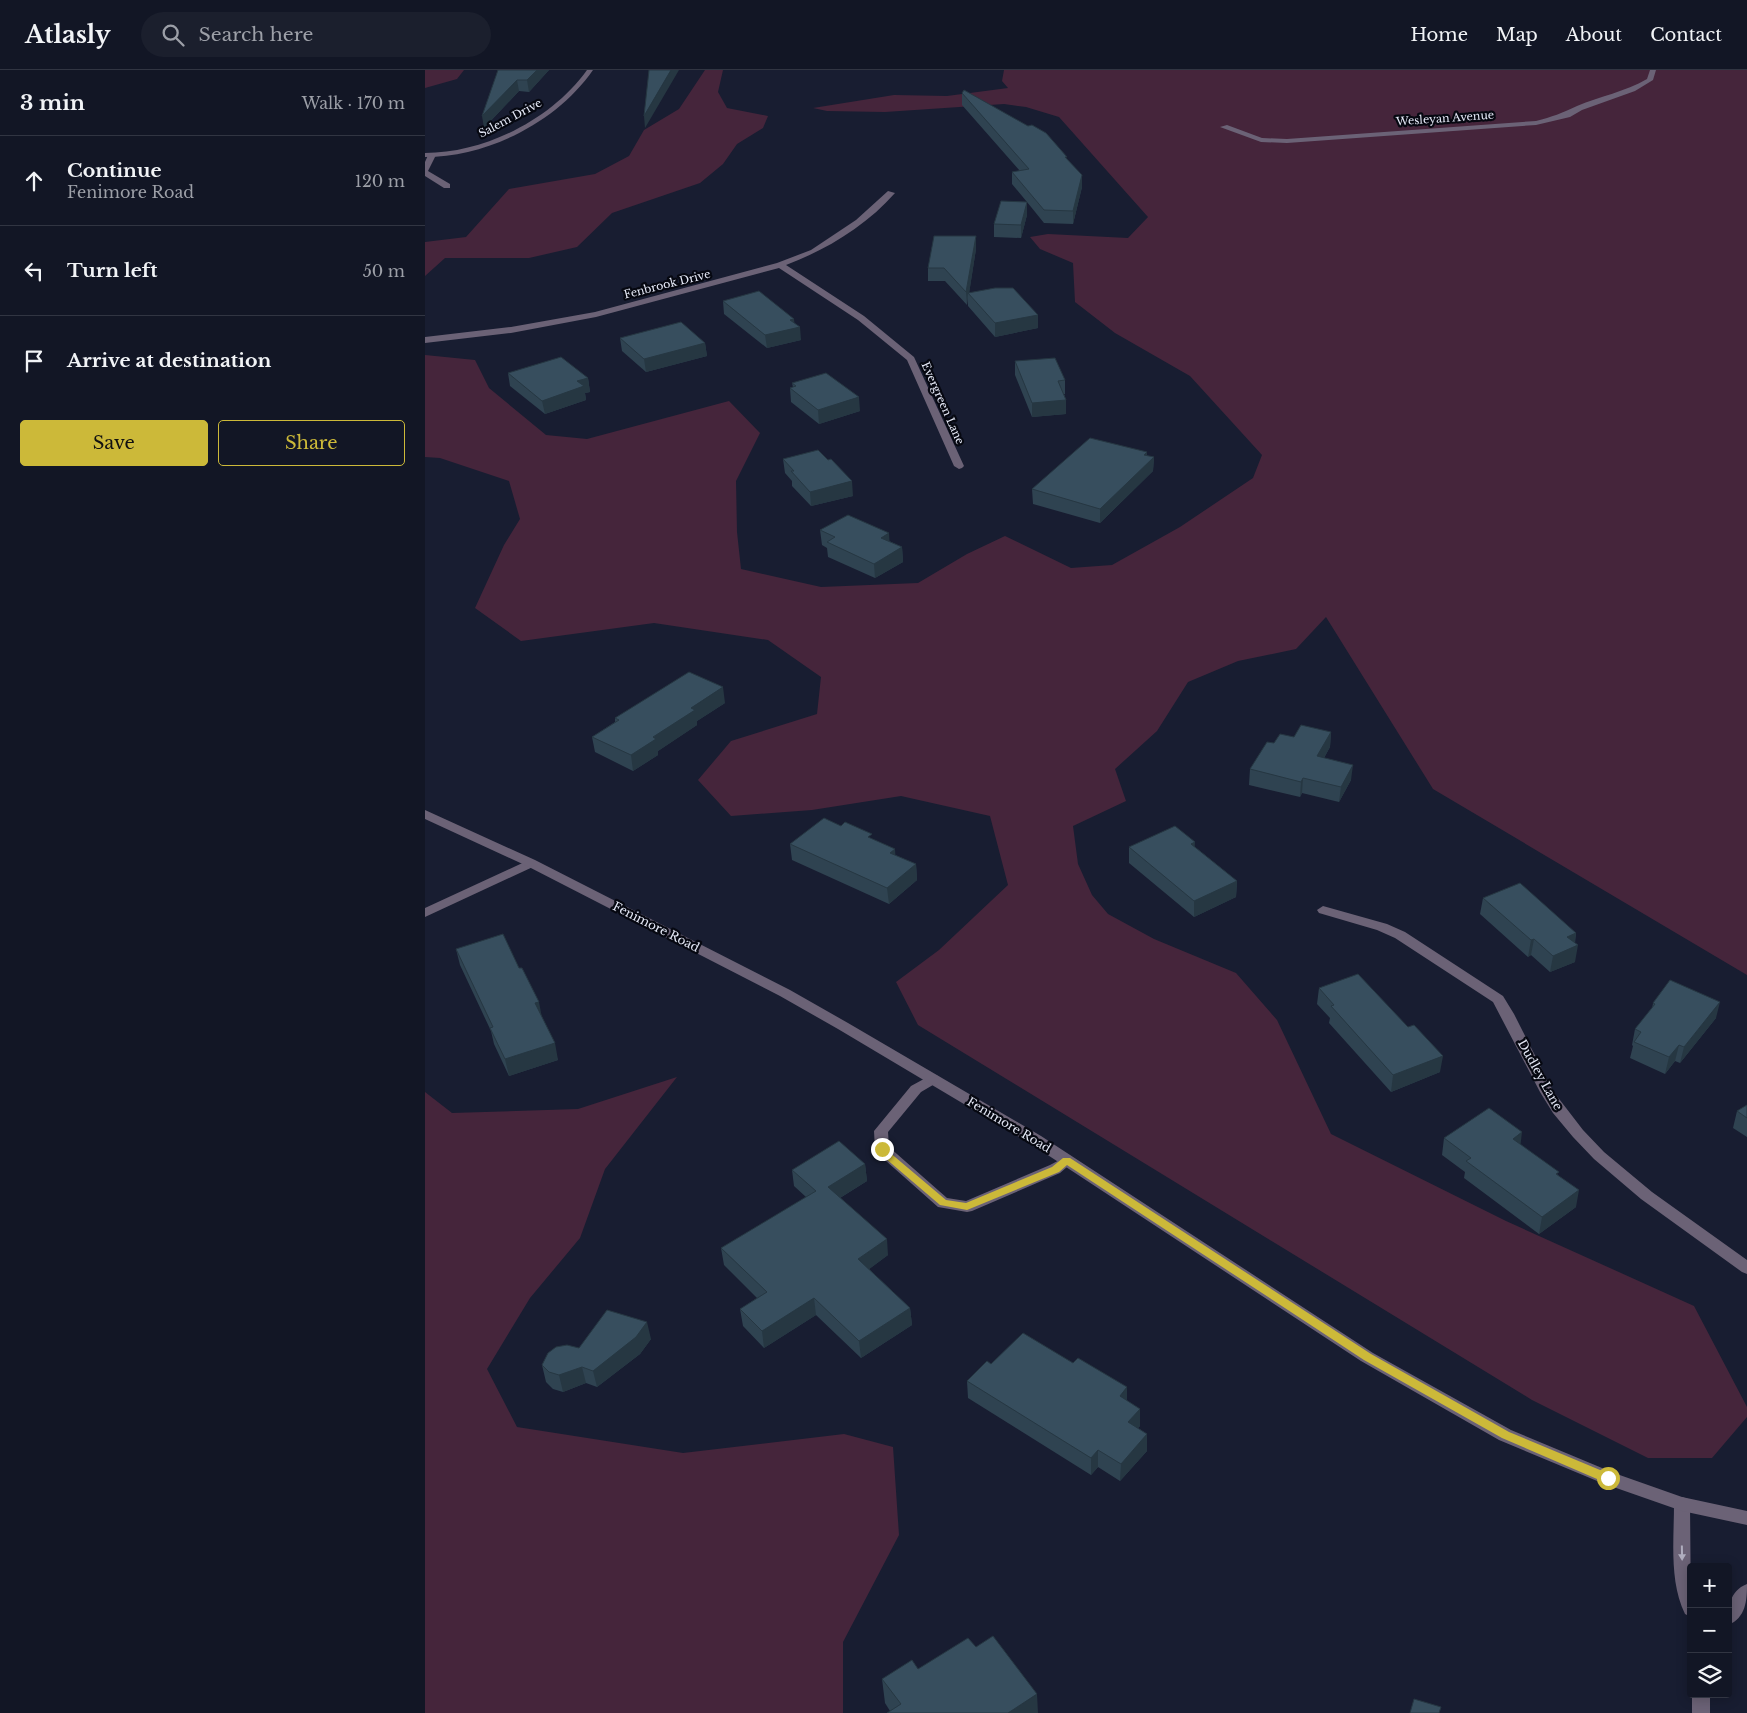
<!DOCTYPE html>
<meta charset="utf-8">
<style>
:root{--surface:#121625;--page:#1b1f2d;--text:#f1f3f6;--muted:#9c9fa7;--line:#313542;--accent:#ccb939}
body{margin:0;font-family:"Libre Baskerville",serif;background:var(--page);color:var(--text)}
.controls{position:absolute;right:15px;bottom:15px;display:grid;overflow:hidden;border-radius:5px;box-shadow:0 2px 12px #0003}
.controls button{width:45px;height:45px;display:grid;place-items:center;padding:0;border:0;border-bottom:1px solid var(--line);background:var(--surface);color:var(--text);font:25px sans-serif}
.stop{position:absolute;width:15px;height:15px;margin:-11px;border:4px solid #ccb939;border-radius:50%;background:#fff}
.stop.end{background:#ccb939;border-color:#fff;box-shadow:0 1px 5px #0008}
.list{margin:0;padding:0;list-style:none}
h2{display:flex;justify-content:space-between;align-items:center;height:65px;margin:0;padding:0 20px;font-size:21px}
h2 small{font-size:16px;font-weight:400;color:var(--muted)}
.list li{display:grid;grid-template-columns:32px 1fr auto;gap:15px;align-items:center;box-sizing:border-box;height:90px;padding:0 20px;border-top:1px solid var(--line)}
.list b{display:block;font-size:19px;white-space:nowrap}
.list p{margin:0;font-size:16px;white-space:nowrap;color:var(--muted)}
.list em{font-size:16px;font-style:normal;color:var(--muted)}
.actions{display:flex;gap:10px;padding:15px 20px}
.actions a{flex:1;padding:11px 0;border:1px solid var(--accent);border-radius:5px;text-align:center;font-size:18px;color:var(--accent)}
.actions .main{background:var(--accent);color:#111}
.icon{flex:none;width:28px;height:28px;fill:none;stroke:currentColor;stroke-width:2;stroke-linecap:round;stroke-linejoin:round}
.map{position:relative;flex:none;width:1322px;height:1643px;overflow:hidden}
header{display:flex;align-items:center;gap:30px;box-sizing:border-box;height:70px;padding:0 25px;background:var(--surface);border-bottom:1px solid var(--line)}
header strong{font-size:24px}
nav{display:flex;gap:28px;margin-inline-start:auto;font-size:18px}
.search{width:350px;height:45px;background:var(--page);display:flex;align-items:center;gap:12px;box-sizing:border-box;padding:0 18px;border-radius:28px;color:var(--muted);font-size:19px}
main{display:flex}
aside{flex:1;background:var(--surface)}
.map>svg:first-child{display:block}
</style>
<header>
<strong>Atlasly</strong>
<div class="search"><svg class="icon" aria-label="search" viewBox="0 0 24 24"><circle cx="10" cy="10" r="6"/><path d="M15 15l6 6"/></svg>Search here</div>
<nav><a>Home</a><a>Map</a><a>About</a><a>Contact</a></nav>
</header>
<main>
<aside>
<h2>3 min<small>Walk · 170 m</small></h2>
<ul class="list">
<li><svg class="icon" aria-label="ahead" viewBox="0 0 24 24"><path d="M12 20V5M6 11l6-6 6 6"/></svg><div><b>Continue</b><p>Fenimore Road</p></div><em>120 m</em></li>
<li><svg class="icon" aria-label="left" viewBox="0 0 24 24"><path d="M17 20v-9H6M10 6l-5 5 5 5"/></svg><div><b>Turn left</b></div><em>50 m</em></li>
<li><svg class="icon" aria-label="arrive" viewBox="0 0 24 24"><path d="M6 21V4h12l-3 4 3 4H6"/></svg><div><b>Arrive at destination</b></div></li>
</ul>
<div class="actions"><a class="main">Save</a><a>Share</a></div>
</aside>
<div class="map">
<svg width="1322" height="1643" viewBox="0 0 1322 1643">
<rect width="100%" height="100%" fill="#181d31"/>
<!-- green -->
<path fill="#45253b" d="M0,0H39L32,9L0,18Z
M280,0H298L293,22L302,38L343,46L338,58L312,74L298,94L275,113L187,143L152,177L104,188H20L0,206V172L41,167L84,119L170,104L204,86L219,60L254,39Z
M579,0H1322V905L1008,719L901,547L871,579L813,591L763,612L732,661L690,699L701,731L648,756L653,794L667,825L683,844L729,869L811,903L852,950L906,1064L1081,1151L1269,1236L1322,1337V1347L1287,1388H1223L1107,1330L493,955L471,912L514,880L583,815L565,746L476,726L387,740L306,746L273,710L306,671L392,644L396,607L343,570L229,553L96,571L50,538L79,475L95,449L84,411L15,388L0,387V285L50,290L64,318L121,365L162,369L304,331L335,363L311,411L312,462L316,499L396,517L493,513L542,484L580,466L646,498L687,495L755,457L828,408L837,385L765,306L690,263L650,232L648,193L615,179L605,167L623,164L703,168L723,147L634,47L601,37L579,34L460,42L402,41L388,38L469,25L522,26L583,18L577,11Z
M252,1007L180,1099L155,1168L105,1228L62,1299L92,1357L258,1383L419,1364L468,1377L474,1465L418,1572V1643H0V1022L27,1043L153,1039Z"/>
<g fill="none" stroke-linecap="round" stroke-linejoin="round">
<!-- service -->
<path fill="#6b6276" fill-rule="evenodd" d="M1225,0H1231L1228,10L1210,21L1157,40L1145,47L1111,55L862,73L836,72L795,57L802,55L837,68L862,69L1111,51C1127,47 1137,43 1152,36C1175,26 1200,22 1222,9Z
M4,83L11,85L3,101L25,114V118H19L0,106V92Z
M508,1004L513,1006L515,1009L513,1012L496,1022L463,1062L464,1077L522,1128L541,1131L625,1095L642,1086L647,1087L649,1091L635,1103L547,1141L542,1142L513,1137L452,1083L450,1079L449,1061L486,1016Z"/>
<!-- minor -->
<path fill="#6b6276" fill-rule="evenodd" d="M162,0H168C132,52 63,87 0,87V83C60,83 127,49 162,0Z
M463,121L470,123C441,156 401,180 361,195L439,246L489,287L539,396L537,398L534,399L529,396L482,290L433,250L354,198L171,247L86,263L0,273V267L86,257L170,242L352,193L386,180L431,150Z
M106,789L112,793L110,796L0,847V838Z
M898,836L962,854L980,862L1078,926L1089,944L1128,1021L1158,1060L1179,1082L1227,1122L1322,1190V1204L1317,1202L1216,1129L1169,1089L1148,1067L1128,1043L1115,1022L1068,932L970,868L952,860L894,843L892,840Z
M1257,1427L1263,1429L1265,1434L1266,1547L1260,1544C1244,1511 1249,1470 1249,1434L1251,1429Z
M1322,1514C1322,1530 1321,1548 1303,1555C1303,1538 1304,1521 1322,1514Z
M1267,1624H1285V1643H1267Z"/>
<!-- tertiary -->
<path fill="#6b6276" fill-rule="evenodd" d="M0,740L110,790L365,920L423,953L616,1066L948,1283L1086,1360L1189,1403L1257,1427L1322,1441V1455L1257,1441L1177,1413L1074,1370L936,1291L606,1074L413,959L355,926L102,796L0,749Z"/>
</g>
<!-- wall -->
<path fill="#2f4351" d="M73,0H124L104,22L94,21L59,58Z
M537,23L642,90L657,105V117L648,154L619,153L602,132V145L596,168L569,167V154L602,132L587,114V102L595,101L537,35Z
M551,166V179L544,223L613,245V258L570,267L543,236V228L542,235L520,211H503V198Z
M298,231L369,253L376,270L342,278L299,244Z
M195,268L280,273L282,286L221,302L197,281Z
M590,291L640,310V324H639L641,330V344L607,347L590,305Z
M83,303L163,308L165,322L160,323L161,330L120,344L85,316Z
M367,313L435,341L394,354L366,332L365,318L368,317Z
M722,386L729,387L728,401L675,453L608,434L607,419Z
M358,389L428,426L386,436L367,416V411L360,403Z
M395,460L464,471L477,477L478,492L450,508L403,487L402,478L397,475Z
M300,633L272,651V655L233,681V685L208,701L170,682L167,667L190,652V648Z
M906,662L905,677L899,688L926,710L914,732L877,723L875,727L824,715L825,699L849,673L869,667Z
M447,769L470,779V785L491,794L492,810L464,834L367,790L365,774Z
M704,777H770L812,811L811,827L769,847L704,793Z
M1058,828L1151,863L1150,873V892L1125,902L1106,885L1103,887L1055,844Z
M31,879L117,947L133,990L84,1006L69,974L66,961L35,895Z
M894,918L1015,1002L966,1022L904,953L905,948L892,934Z
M1228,933L1291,948L1255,993L1250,991L1240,1004L1205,988L1208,976L1207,975L1210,959L1227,939Z
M1322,1035V1067L1308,1058L1312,1041Z
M1019,1068L1095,1074L1133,1105L1151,1137L1114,1164L1039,1108L1040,1102L1017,1085Z
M440,1094L442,1111L415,1128L463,1185L444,1199L485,1238L487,1255L436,1288L391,1245L339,1278L318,1256L315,1239L332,1228L299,1195L296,1178L381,1127L369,1116L367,1100Z
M226,1269L215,1284L172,1317L161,1313L138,1322L128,1319L121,1312L117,1295L154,1278Z
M566,1294L702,1331L715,1339V1356L713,1358L722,1364V1381L695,1411L673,1397L666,1405L543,1328L542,1311Z
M551,1577L613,1643L465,1641L460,1633L457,1609L493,1599Z"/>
<!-- shaded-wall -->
<path fill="#263742" d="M112,0H124L104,22L102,10Z
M246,0H254L220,58L219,46Z
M92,10L94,21L59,58L57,46Z
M657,105V117L648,154V141Z
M602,132V145L596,168V155Z
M551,166V179L544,224L543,223L542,235L541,222Z
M613,245V258L570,267V253Z
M369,249L370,258L375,257L376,270L342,278L340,265L365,250Z
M280,273L282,286L221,302L219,289Z
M163,308L165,322L160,323L161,330L120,344L117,331L152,311Z
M434,327L435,341L394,354L393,340Z
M641,330V344L607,347V333Z
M722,382V393L729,387L728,401L675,453V439Z
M427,411L428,426L386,436L385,422Z
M464,463L465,478L456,468Z
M477,477L478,492L450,508L449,494Z
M298,617L300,633L272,651V655L233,681V685L208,701L206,685L266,638Z
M906,662L905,677L891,702L892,686Z
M928,695L926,710L914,732L916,717Z
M878,708L877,723L875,727L876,712Z
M770,772L769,788L766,774Z
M470,779L471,795L465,783Z
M491,794L492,810L464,834L462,818Z
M812,811L811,827L769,847V831Z
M1151,863L1149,877L1153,875L1150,892L1125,902L1128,886L1142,867Z
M1109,869L1106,885L1103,887L1106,870Z
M114,932L117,948L110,933Z
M1295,932L1291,948L1255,993L1259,977Z
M130,973L133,990L84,1006L80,989Z
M1254,975L1250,991L1240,1004L1244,987Z
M1018,986L1015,1002L966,1022L968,1005Z
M1097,1062L1095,1079L1088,1069Z
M440,1094L442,1111L405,1134L403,1117Z
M1154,1120L1151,1137L1114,1164L1117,1147Z
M462,1169L463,1185L435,1206L433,1189Z
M389,1228L391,1245L339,1278L337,1261Z
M485,1238L487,1255L436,1288L434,1271Z
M222,1252L226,1269L215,1284L172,1317L168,1301Z
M157,1297L161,1313L138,1322L134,1305Z
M702,1317V1334L695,1326Z
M715,1339V1356L703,1369V1352Z
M722,1364V1381L695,1411L696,1394Z
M673,1380V1397L666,1405V1388Z
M612,1624L613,1643H583Z"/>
<!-- building -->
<path fill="#374e5e" stroke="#263742" d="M73,0H112L102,10H92L57,46Z
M224,0H246L219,46Z
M539,20L603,56L607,55L621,63L642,87H640L657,105L648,141L619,140L587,102L604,99L537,23Z
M576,131L602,132L596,155L569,154Z
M509,166H551L541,222L519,198H503Z
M570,218H588L613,245L570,253L543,223Z
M334,221L369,249L365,250L375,257L340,265L298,231Z
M256,252L280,273L219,289L195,268Z
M136,287L163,308L152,311L159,316L117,331L83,303Z
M630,288L640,310L633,311L641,330L607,333L590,291Z
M401,303L434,327L393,340L365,318L371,316L367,313Z
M665,368L722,382L719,385L729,387L675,439L607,419Z
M393,380L403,390L406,389L427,411L385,422L366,401H369L358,389Z
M423,445L464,463L456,468L477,477L449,494L402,472L410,467L395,460Z
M264,602L298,617L266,638L270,640L228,667L231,669L206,685L167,667L194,650L190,648Z
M876,655L906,662L892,686L928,695L916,717L878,708L876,712L825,699L842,672L849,673L855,664L869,667Z
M399,748L416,756L420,752L447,764L443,767L470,779L465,783L491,794L462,818L365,774Z
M750,756L770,772L766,774L812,811L769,831L704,777Z
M1095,813L1151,863L1142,867L1153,875L1128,886L1109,869L1106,870L1058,828Z
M78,864L94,898H97L114,932L110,933L130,973L80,989L65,958L68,957L31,879Z
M933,904L983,957L989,955L1018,986L968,1005L906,936L909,935L894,918Z
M1245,910L1295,932L1259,977L1254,975L1244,987L1209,972L1216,962L1210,959L1230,934L1228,933Z
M1322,1035V1048L1312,1041Z
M1064,1038L1097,1062L1088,1069L1134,1102L1131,1104L1154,1120L1117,1147L1041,1091L1046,1088L1019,1068Z
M414,1071L440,1094L403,1117L462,1169L433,1189L485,1238L434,1271L389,1228L337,1261L315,1239L342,1222L296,1178L391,1121L367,1100Z
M182,1240L222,1252L211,1267L168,1301L157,1297L134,1305L124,1302L117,1295L123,1283L131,1277L142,1275L154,1278Z
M598,1263L648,1293L653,1288L702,1317L695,1326L715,1339L703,1352L722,1364L696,1394L673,1380L666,1388L542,1311L562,1291L566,1294Z
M568,1566L612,1624L583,1643H462L476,1634L457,1609L487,1590L493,1599L543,1568L551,1577Z
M989,1629L1016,1637L1014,1643H985Z"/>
<!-- one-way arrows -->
<defs><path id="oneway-solid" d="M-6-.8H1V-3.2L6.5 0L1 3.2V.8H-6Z" transform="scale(1.25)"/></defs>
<use fill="#afadbe" href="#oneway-solid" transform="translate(1257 1483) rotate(89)"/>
<!-- route -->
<path fill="#ccb939" d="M457,1076L521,1130L541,1133L627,1097L638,1088H645L946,1284L1084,1362L1187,1405L1189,1408L1187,1412H1179L1077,1368L939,1290L642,1095L634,1102L542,1140L515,1135L453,1082V1077Z"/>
<g text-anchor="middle" stroke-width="4.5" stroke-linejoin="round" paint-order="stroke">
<!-- far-street labels -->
<g font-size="11" fill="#e6eaf8" stroke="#060811">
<text transform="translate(85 48) rotate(-28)" y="4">Salem Drive</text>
<text transform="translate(1020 48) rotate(-4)" y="4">Wesleyan Avenue</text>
<text transform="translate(242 214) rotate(-14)" y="4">Fenbrook Drive</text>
<text transform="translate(518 333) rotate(66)" y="4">Evergreen Lane</text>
</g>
<!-- street labels -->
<g font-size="12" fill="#e6eaf8" stroke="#060811">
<text transform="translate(231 857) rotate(27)" y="4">Fenimore Road</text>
<text transform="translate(1115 1005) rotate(61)" y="4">Dudley Lane</text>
<text transform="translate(584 1055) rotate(31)" y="4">Fenimore Road</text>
</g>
</g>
</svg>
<div class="controls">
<button>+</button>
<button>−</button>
<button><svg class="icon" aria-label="layers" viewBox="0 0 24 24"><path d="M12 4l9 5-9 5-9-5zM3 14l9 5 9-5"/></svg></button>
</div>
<div class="stop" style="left:1183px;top:1408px"></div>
<div class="stop end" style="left:457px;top:1079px"></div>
</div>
</main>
